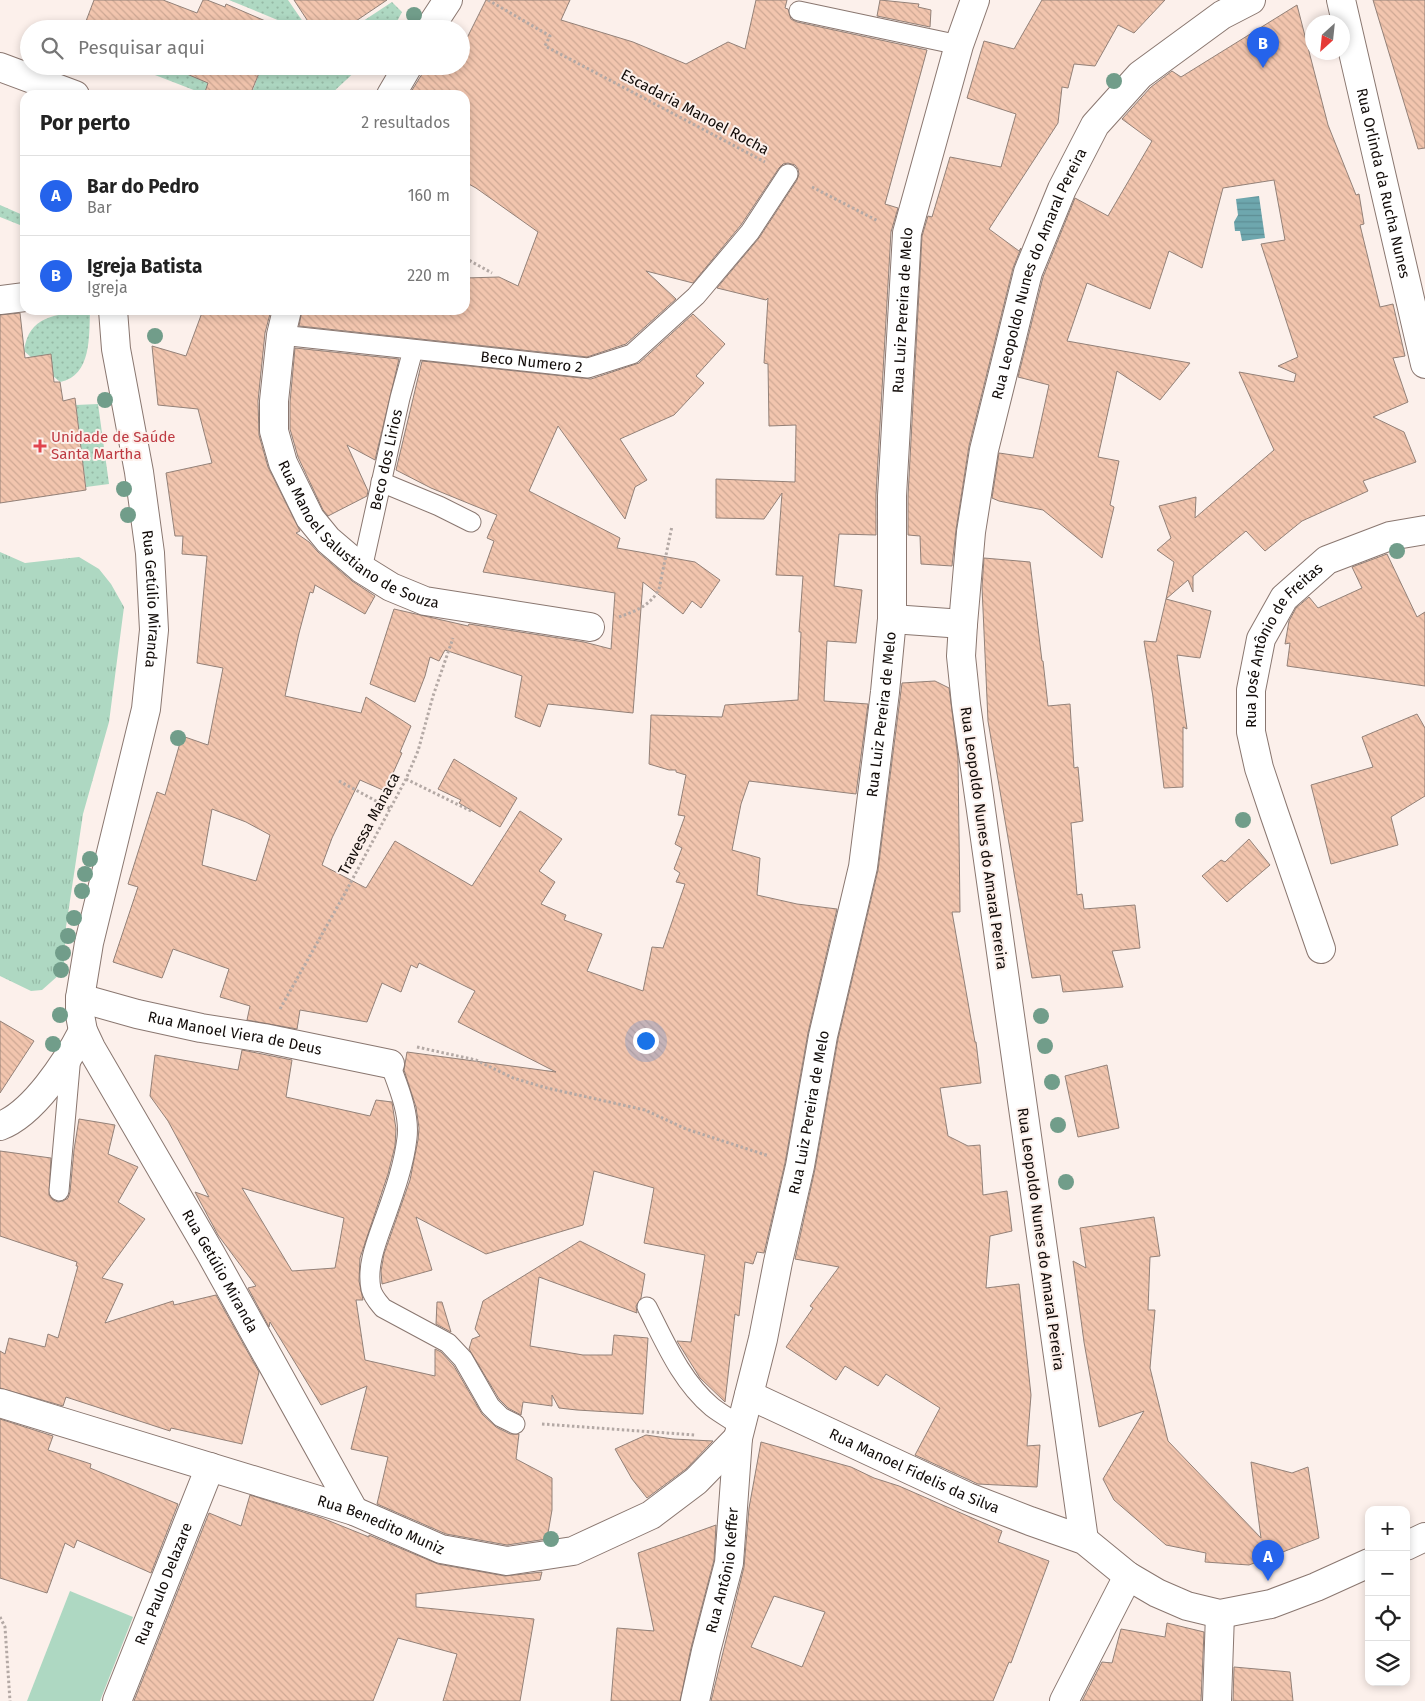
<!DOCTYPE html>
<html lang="pt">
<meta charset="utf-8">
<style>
:root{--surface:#fff;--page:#f2f2f2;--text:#222;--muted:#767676;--line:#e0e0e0;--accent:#2563eb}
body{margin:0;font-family:"Fira Sans",sans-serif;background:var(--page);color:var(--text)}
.controls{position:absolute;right:15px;bottom:15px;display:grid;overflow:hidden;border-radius:10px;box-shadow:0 2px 8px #0003}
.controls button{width:45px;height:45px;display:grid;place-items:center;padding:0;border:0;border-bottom:1px solid var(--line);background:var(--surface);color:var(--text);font:25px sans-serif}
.compass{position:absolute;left:1305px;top:15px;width:45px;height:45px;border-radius:50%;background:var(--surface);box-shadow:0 2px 8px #0003;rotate:207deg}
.you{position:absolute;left:645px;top:1040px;width:18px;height:18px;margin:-12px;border:4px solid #fff;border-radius:50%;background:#1a73e8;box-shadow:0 0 0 8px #1a73e833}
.badge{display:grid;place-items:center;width:32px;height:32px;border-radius:50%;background:var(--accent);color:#fff;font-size:16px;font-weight:700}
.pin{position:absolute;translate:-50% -41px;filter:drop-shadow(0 1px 2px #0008)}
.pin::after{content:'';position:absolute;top:26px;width:18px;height:15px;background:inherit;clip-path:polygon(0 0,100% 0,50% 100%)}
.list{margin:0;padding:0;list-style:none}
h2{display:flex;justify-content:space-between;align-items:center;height:65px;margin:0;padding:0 20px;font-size:21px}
h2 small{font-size:16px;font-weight:400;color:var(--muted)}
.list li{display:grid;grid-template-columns:32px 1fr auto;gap:15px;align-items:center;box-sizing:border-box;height:80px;padding:0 20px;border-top:1px solid var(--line)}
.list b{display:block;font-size:19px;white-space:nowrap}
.list p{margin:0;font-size:16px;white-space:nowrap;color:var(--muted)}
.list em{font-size:16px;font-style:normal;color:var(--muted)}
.icon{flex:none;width:28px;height:28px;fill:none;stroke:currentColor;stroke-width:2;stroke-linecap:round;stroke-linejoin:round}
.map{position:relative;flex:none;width:1425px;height:1701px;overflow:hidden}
.search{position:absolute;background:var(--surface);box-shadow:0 2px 8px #0003;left:20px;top:20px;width:450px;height:55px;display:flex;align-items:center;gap:12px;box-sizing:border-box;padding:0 18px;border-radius:28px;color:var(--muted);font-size:19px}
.panel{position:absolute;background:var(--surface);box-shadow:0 2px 8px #0003;left:20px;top:90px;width:450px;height:225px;border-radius:15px}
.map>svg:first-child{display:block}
</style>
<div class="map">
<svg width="1425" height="1701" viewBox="0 0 1425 1701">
<defs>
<pattern id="grass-tufts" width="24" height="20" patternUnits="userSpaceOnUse" patternTransform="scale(1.25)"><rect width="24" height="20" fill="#aed8c2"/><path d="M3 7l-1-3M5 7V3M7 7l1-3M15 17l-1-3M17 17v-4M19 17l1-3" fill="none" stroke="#95b8a5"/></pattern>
<pattern id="garden-dots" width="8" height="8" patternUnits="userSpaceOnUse" patternTransform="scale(1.25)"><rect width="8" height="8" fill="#aed8c2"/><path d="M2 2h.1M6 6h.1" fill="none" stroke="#95b8a5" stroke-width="1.8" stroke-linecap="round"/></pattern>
<pattern id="water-rules" width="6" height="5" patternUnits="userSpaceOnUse" patternTransform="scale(1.25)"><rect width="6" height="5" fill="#6ea7ae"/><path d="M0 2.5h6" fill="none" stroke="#5e8e94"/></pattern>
<pattern id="building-back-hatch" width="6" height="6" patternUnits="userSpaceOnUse" patternTransform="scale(1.25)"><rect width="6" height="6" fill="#f2c5ae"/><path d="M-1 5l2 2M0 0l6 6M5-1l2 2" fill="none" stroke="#cea894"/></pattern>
</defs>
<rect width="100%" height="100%" fill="#fcf0eb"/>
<!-- grass -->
<path fill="url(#grass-tufts)" d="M0,552L25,563L79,557L99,569L111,584L124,607L109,722L83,814L66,927L64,962L60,974L42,990L31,991L0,976Z"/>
<!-- garden -->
<path fill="url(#garden-dots)" d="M229,0H288L308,29H276L280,21Z
M392,2L402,12L393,29H351Z
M159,66H181L211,82L204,94L155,75Z
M262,66H361L330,95H251Z
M0,205L25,216V227L0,217Z
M85,310H90C89,335 92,376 60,382L24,351C29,315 55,316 85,310Z
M98,404L109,484L86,487L76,405Z"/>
<!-- pitch -->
<path fill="#aed8c2" d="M70,1591L133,1617L100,1701H27Z"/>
<!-- water -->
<path fill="url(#water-rules)" d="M1259,196L1265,238L1242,241L1240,231H1235L1234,222L1238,215L1236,199Z"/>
<!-- building -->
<path fill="url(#building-back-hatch)" stroke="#938178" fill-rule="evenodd" d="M94,0H163L197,13L203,0H207L225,7L226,4L277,26L276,29H83Z
M294,0H387L344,29H313Z
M486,0H570L561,20L633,42L686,64L728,42L745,49L756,0H787L785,8L788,9L791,19L797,22L927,50L885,204L898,208L891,232L876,495V535L839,534L834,586L862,590L856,643L827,641L824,701L868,704L856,794L749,781L741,804L732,850L760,858L757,895L797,904L837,909L808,1033L785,1163L764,1253L757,1252L753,1264L745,1262L739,1316L735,1314L725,1402L700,1378L677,1341L691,1342L705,1255L644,1243L654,1188L594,1171L583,1225L486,1254L416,1217L432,1270L382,1284L381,1271L384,1254L410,1180L418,1140L419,1128L416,1107L404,1070L407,1052L556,1072L458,1022L475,991L419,963L417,968L411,965L401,992L382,983L367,1022L300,1010L297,1029L247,1020L250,1006L220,997L229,969L173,949L162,978L113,962L138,887L128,884L157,792L165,795L182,736L208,745L223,668L197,663L207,556L182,554L183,536H175L166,473L212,463L198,409L158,405L152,346L186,356L203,310H271L265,333L258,401L259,435L268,467L300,531L296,533L309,542L318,552L352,581L375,596L365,614L315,585L313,593L310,592L299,633L285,696L361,713L366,697L411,726L400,752L402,753L385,791L360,780L332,838L322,865L366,888L395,841L472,886L520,811L562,839L539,871L555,882L541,904L566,915L564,920L602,934L587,971L643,991L652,947L663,948L685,884L676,882L680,873L674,869L682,848L675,844L685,816L678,815L686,775L676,772V770H669L649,764L651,715L722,717L725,705L798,700L801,632H799L803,576L776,575L782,493L764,519L716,518V479L795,482L796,425L769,426L768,364L764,363L768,298L766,300L717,288L759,238L797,180L799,174L798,169L795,165L788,163L783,164L779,168L741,225L693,283L646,271L676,299L626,344L587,357L299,326L302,310H465V278L499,277L518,286L538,232L476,188L465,182V95H409L427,66H461V50ZM212,809L246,822L270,835L256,881L202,865Z
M880,0L919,4L918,7L931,10L930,27L877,16Z
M1042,0H1165L1134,33L1118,25L1095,66L1074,64L1068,88L1062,87L1058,123L989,229L1019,251L1021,248L1013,268L969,446L956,530L952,566L921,564L920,536L908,535V496L922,236L928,216L932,217L950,157L1001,167L1016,114L967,98L984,41L1014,49Z
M1373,0H1425V148L1418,149Z
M1297,5L1328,125L1356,195L1359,194L1364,224L1360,225L1380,307L1393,304L1405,356L1393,358L1408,402L1373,417L1404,432L1416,462L1363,481L1368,491L1302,521L1265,551L1246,531L1193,576V592L1188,580L1166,599L1174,562L1157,550L1171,538L1159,506L1196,497L1195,518L1274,450L1239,372L1294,382L1296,374L1278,366L1298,357L1261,244L1285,240L1274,180L1223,188L1202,268L1169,251L1150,309L1087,283L1067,341L1190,363L1160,400L1117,371L1098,457L1119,461L1110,505L1114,507L1102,558L1043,510L999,501L992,498L999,453L1033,458L1049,385L1018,377L1043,277L1075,198L1108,216L1152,141L1122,119L1151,87L1172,71L1181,77Z
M168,66H262L250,95H204L208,83Z
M20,313L25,358L51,354L54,382H60L63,401L75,398L86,490L0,503V315Z
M693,314L725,344L696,376L704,383L674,415L620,439L647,480L635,487L625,519L558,426L529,491L620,538L617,548L695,562L720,580L701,608L692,601L683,614L643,582L633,713L548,704L540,727L515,717L522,676L445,650L439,661L430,657L425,676L415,702L370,684L394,609L468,626L469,624L584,642L611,649L615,593L483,572L494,541L487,538L497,515L431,488L396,470L422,361L591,379L639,363Z
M295,348L399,359L375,460L347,445L368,491L367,496L328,516L323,510L298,457L290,429V402Z
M1387,554L1417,617L1425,612V686L1287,666L1290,643L1285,644L1289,621L1296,608L1309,597L1318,608L1362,588L1352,567Z
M984,558L1030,562L1042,661H1043L1048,706L1070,704L1074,768L1078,767L1083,821L1071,823L1077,895L1082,894L1084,909L1135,905L1140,948L1112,951L1123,987L1063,992L1060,975L1032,978L988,721L982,587Z
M1166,599L1211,611L1200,658L1177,655L1187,729L1183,727V787L1164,788L1153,697L1144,641L1156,642Z
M935,681L949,688L958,758L960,912H952L975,1042H976L981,1083L940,1088L948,1136L968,1146L980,1145L983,1195L1007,1191L1012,1231L990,1236L986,1288L1019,1284L1031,1395L1027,1446L1040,1445L1037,1487L978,1484L915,1455L940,1408L886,1374L878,1386L845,1366L836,1380L786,1347L813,1308L810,1306L839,1267L795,1259L815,1169L838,1039L878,870L902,683Z
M1417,714L1425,728V796L1391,817L1398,845L1331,864L1311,785L1373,767L1362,737Z
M454,759L517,798L500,827L459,803L461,800L438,789Z
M1249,839L1270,865L1227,902L1202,876L1221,860L1225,862Z
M0,1021L34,1041L0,1093Z
M242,1050L292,1060L286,1097L370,1116L376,1100L392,1102L396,1129L395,1146L388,1174L360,1258L359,1281L363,1300H356L365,1360L435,1376V1349L441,1352L454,1366L482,1414L496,1427L510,1434H519L516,1459L552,1478V1510L547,1539L507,1545L446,1534L377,1504L388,1457L351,1449L367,1386L321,1405L270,1322L269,1327L248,1288L256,1286L218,1235L195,1192L209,1197L168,1121L150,1096L155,1055L238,1070ZM242,1188L344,1218L335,1268L292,1271Z
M1107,1065L1119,1128L1078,1137L1065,1076Z
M79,1119L115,1125L108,1154L138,1167L118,1202L145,1219L102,1278L123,1284L105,1323L173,1301L174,1305L216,1295L259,1372L242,1444L171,1428L170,1431L66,1397L63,1406L0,1388V1351L5,1354L9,1338L45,1347L48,1334L58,1338L78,1266H76L77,1262L0,1236V1151L51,1158L49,1195L53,1200L58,1202L63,1201L68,1198L70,1192L74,1150Z
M1154,1217L1160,1256L1150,1257L1148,1310H1155L1150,1368L1168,1441L1261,1538L1251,1462L1292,1473L1308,1467L1319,1538L1249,1565L1205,1562L1206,1553L1166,1545L1114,1500L1103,1479L1144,1411L1099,1427L1084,1342L1073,1261L1086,1268L1080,1228Z
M580,1241L645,1274L641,1298L636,1306L637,1313L539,1277L530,1346L583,1355H612L614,1335L648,1338L643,1414L577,1410L559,1408L552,1395V1406L523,1402L521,1415L508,1408L499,1399L469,1349L472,1339L480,1336L475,1329L483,1301Z
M437,1302H442L451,1332L436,1324Z
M0,1419L53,1436L48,1450L91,1464L90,1468L178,1504L151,1573L77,1540L74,1548L65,1543L47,1593L0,1578Z
M646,1435L673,1439L713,1441L686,1469L647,1498L632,1479L615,1449Z
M761,1442L851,1467L874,1478L899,1486L1002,1531L998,1542L1049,1561L1011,1663L1009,1662L993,1701H711L744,1567L749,1508ZM774,1596L825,1612L802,1667L751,1647Z
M250,1495L322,1518L369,1537V1535L438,1564L505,1576L542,1572L540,1580L416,1594V1607L534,1619L520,1701H443L457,1654L398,1638L373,1701H134L209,1513L241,1526Z
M716,1525L714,1560L691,1648L680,1701H611L617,1628L654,1631L638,1553Z
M1167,1623L1204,1632L1201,1701H1082L1102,1662L1112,1663L1121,1629L1165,1637Z
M1234,1667L1290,1672L1293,1701H1233Z"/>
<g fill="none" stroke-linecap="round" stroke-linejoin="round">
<defs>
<g id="service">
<path d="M799,11L959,45"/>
<path id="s1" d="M281,335L588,368L632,354L696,296L750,232L788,174"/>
<path d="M381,482L439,506L471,522"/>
<path id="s2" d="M362,569L400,398L413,350"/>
<path d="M390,1064C398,1086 410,1113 407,1138C404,1164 395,1190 386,1215C378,1238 366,1264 371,1289C373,1297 378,1302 383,1308L448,1343L463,1359L490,1406L501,1417L515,1424"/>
<path d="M59,1191L71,1055"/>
<path d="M647,1307C665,1342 681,1381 712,1407C721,1414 732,1420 741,1426"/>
</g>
<g id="minor">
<path id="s3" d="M1341,0L1425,364"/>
<path d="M429,29L448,0"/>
<path d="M0,67L75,95"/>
<path d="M391,95L408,66"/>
<path d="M0,300L25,297"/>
<path id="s4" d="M113,310L116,349L139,472L150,553L154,630L146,709L89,943L80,998V1015L83,1031L91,1048L211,1254L354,1511"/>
<path id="s5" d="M287,310L281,335L274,401V431L283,463L310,518L328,540L362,569L391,587L425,601L590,627"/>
<path d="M892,619L963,624"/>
<path id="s6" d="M1321,949L1274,813L1259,768L1251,732V690L1261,639L1284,598L1327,560L1390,536L1425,530"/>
<path id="s7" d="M80,998L137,1014L201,1028L264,1038L390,1064"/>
<path d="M0,1126C33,1114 67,1062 83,1031"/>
<path id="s8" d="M749,1395L968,1497L1030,1521L1084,1540L1128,1576L1157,1593L1187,1606L1220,1614L1271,1604L1316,1587L1369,1563"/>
<path id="s9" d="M0,1403L354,1511L441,1549L507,1561L573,1551L651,1515L696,1481L738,1438"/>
<path id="s10" d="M1084,1540L966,704L961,656L963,624L971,532L984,450L1028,272L1062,189L1095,125L1140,75L1222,15L1251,0"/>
<path d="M1406,1546L1425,1537"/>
<path id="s11" d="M117,1701L210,1467"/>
<path id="s12" d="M695,1701L706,1651L729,1563L738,1438L763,1339L778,1262L800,1166L823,1036L863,867L885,692L892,619V496L907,233L959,45L975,0"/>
<path d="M1064,1701L1128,1576"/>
<path d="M1217,1701L1220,1614"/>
</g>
</defs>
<!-- service casing -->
<use href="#service" stroke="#8a7770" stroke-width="21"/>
<!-- minor casing -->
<use href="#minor" stroke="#8a7770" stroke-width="30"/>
<!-- path -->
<path stroke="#b4a9a5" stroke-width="3" stroke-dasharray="2.5 2.5" stroke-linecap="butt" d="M488,0L550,36L545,46L765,162
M812,187L878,221
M465,258L492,273
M619,617C636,611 651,605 659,589L672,526
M406,779L471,811
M339,781L391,809
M280,1009L344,895L406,779L418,751L433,696L453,638
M417,1047L476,1060L513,1078L547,1088L645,1110L686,1129L769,1156
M542,1424L695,1435
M0,1617L5,1627L10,1701"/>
<!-- service -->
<use href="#service" stroke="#fff" stroke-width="19"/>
<!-- minor -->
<use href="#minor" stroke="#fff" stroke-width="28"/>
</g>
<!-- trees -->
<g fill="#719d8a">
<circle cx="414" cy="15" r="8"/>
<circle cx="1114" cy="81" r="8"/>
<circle cx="155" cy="336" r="8"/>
<circle cx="105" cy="400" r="8"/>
<circle cx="124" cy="489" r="8"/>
<circle cx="128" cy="515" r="8"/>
<circle cx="1397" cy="551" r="8"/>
<circle cx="178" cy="738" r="8"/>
<circle cx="1243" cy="820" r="8"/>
<circle cx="90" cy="859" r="8"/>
<circle cx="85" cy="874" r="8"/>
<circle cx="82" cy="891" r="8"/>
<circle cx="74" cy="918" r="8"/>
<circle cx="68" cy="936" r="8"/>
<circle cx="63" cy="953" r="8"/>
<circle cx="61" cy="970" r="8"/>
<circle cx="60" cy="1015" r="8"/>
<circle cx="1041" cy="1016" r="8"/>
<circle cx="53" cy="1044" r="8"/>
<circle cx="1045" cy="1046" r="8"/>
<circle cx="1052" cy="1082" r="8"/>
<circle cx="1058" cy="1125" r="8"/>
<circle cx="1066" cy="1182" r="8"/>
<circle cx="551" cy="1539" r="8"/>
</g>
<!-- markers -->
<path fill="#e0444e" stroke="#fcf0eb" stroke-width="2" d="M37.5 438.5h5v5h5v5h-5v5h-5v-5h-5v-5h5z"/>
<g text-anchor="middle" stroke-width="4" stroke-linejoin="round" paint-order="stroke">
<!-- street labels -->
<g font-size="15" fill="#110b08" stroke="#fcf0eb">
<text transform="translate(695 112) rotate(28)" y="5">Escadaria Manoel Rocha</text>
<text dy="5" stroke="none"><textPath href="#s3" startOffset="188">Rua Orlinda da Rucha Nunes</textPath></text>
<text dy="5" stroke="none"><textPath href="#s10" startOffset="1285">Rua Leopoldo Nunes do Amaral Pereira</textPath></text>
<text dy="5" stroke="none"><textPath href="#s12" startOffset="1411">Rua Luiz Pereira de Melo</textPath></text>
<text dy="5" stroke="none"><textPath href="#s1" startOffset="252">Beco Numero 2</textPath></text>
<text dy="5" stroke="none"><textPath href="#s2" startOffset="112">Beco dos Lirios</textPath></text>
<text dy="5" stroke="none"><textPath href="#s5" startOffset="264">Rua Manoel Salustiano de Souza</textPath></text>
<text dy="5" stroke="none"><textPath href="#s4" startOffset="292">Rua Getúlio Miranda</textPath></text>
<text dy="5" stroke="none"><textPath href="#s6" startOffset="325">Rua José Antônio de Freitas</textPath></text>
<text dy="5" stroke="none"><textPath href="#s12" startOffset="1006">Rua Luiz Pereira de Melo</textPath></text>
<text transform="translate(369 824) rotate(-62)" y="5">Travessa Manaca</text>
<text transform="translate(984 838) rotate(82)" y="5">Rua Leopoldo Nunes do Amaral Pereira</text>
<text dy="5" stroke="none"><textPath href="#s7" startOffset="159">Rua Manoel Viera de Deus</textPath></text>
<text dy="5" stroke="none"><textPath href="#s12" startOffset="601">Rua Luiz Pereira de Melo</textPath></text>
<text transform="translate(1041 1239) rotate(82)" y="5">Rua Leopoldo Nunes do Amaral Pereira</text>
<text dy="5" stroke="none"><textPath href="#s4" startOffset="1009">Rua Getúlio Miranda</textPath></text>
<text dy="5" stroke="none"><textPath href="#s8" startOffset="182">Rua Manoel Fidelis da Silva</textPath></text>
<text dy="5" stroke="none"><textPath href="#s9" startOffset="400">Rua Benedito Muniz</textPath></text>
<text dy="5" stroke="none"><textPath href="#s12" startOffset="134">Rua Antônio Keffer</textPath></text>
<text dy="5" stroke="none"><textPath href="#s11" startOffset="126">Rua Paulo Delazare</textPath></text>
</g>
<!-- health labels -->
<g font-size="15" fill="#be3a42" stroke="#fcf0eb" text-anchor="start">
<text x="51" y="442">Unidade de Saúde<tspan x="51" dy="17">Santa Martha</tspan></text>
</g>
</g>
</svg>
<div class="controls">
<button>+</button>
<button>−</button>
<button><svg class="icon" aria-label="locate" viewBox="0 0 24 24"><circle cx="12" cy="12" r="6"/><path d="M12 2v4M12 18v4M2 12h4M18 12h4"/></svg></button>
<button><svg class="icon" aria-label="layers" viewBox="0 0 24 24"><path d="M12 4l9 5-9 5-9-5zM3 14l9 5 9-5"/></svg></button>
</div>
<svg class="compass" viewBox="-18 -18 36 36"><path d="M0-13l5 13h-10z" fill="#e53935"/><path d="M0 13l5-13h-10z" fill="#767676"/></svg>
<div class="you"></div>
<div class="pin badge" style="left:1268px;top:1581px">A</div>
<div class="pin badge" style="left:1263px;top:68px">B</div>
<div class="search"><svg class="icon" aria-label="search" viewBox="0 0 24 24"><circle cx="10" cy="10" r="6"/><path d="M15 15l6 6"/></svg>Pesquisar aqui</div>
<section class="panel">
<h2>Por perto<small>2 resultados</small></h2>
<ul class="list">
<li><span class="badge">A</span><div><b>Bar do Pedro</b><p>Bar</p></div><em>160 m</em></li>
<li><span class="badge">B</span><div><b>Igreja Batista</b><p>Igreja</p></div><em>220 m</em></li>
</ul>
</section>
</div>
